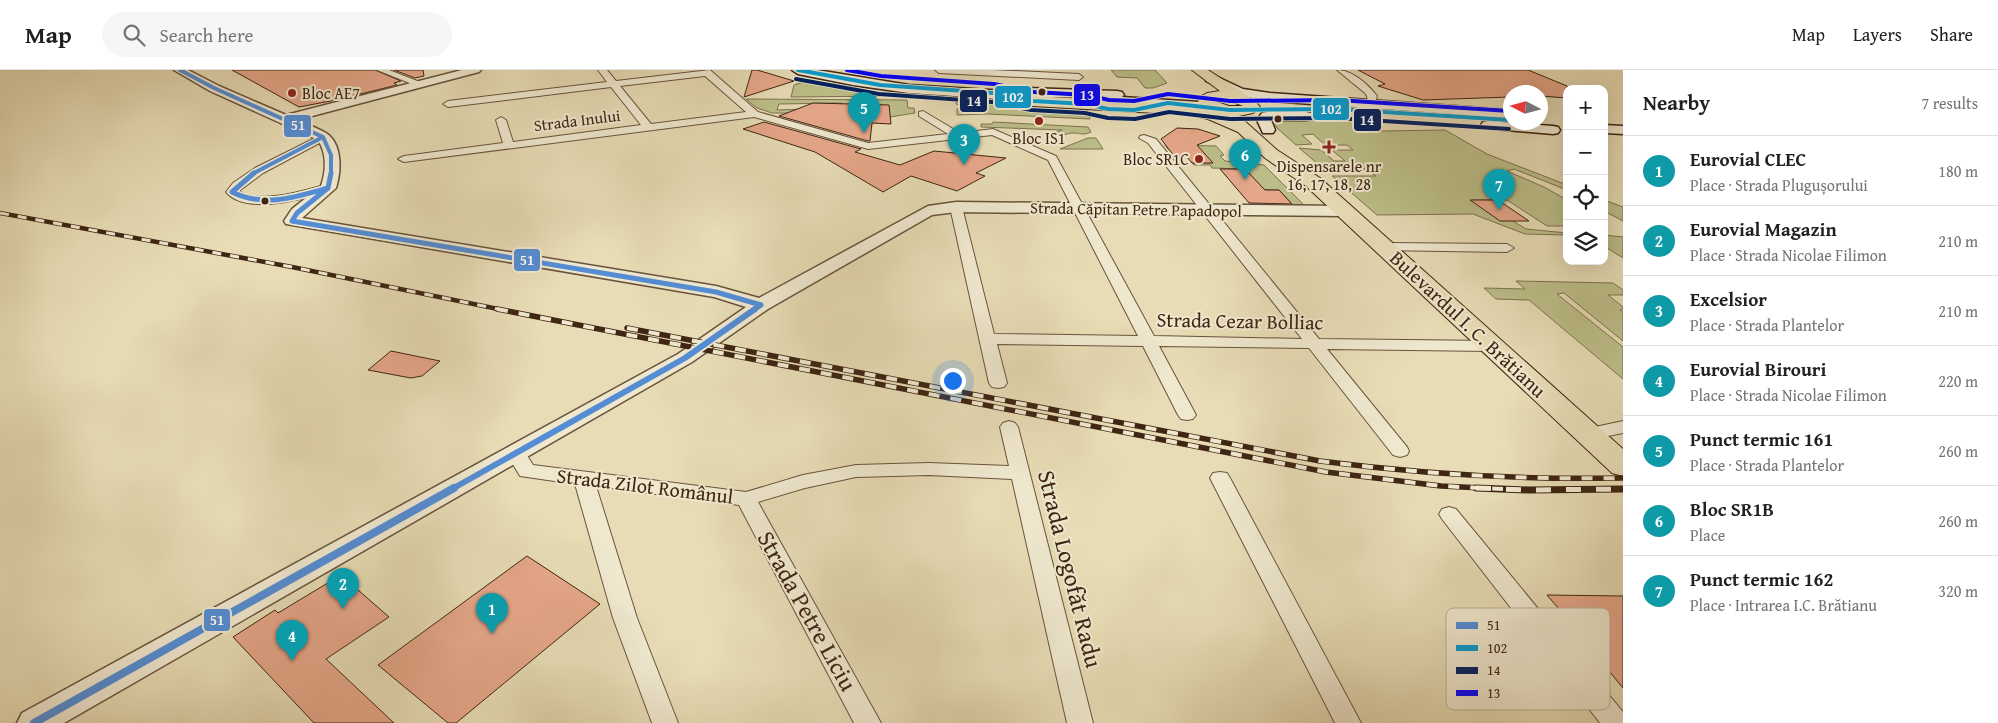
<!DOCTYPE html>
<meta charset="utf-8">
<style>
:root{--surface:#fff;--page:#f6f6f6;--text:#202124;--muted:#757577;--line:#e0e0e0;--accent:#7c3aed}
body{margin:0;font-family:"Gentium Book Plus",serif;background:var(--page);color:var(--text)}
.controls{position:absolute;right:15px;top:15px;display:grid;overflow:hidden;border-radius:10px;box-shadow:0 5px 20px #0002}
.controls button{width:45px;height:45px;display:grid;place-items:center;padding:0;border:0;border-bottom:1px solid var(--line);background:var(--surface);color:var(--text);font:25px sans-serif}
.compass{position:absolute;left:1503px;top:15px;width:45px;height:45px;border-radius:50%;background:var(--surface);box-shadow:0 5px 20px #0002;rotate:276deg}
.you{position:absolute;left:952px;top:310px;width:18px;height:18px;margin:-12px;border:4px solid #fff;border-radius:50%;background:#1a73e8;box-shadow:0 0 0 8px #1a73e833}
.badge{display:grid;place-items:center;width:32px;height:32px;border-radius:50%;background:var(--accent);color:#fff;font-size:16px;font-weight:700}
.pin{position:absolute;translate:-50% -41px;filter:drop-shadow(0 1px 2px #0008)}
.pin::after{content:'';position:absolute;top:26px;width:18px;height:15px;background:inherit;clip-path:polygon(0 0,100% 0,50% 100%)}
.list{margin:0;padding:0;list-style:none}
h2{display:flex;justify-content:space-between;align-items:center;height:65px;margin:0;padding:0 20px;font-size:21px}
h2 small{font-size:16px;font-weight:400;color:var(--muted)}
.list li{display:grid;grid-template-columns:32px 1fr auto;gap:15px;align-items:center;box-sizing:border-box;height:70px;padding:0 20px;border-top:1px solid var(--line)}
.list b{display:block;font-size:19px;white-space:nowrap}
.list p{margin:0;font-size:16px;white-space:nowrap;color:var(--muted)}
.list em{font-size:16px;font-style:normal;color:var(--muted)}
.icon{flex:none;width:28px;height:28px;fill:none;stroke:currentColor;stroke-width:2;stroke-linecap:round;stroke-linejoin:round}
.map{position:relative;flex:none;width:1623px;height:653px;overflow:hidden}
header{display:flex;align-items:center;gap:30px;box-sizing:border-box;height:70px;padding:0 25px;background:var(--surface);border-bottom:1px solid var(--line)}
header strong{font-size:24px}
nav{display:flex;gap:28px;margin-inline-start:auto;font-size:18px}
.search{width:350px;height:45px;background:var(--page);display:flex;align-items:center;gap:12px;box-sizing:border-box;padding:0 18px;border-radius:28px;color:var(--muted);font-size:19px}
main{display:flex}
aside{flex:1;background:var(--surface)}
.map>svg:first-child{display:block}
</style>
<header>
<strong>Map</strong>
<div class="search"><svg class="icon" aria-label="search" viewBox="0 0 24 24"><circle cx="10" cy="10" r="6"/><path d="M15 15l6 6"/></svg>Search here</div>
<nav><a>Map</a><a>Layers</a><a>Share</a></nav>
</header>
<main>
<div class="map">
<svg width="1623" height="653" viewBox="0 0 1623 653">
<rect width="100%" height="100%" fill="#e7dcb5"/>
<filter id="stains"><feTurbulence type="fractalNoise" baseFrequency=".004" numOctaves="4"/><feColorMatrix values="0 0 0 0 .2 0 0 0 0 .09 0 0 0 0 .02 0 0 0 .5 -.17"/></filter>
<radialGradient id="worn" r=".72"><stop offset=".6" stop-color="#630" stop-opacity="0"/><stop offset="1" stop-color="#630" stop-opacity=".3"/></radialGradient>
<!-- green -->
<path fill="#bcbe89" stroke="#7e724e" d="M1111,0H1155L1167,13L1153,18H1145L1137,8L1117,7Z
M803,12L894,26L791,27L794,15Z
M746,29L907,30L908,38H914L915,43L884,48L841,33L779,34L777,40L836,38L872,44L772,43L757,38Z
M956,30L1087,39L1090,49L988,44L957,45V39L964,36L956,34Z
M1284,48L1363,50L1382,61L1445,60L1487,84L1567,115V120L1514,99L1507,101L1544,117L1567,130V156H1547L1507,130H1472L1513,151L1526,159L1567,163V165L1525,164L1473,144L1377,145L1332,106H1376L1357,95L1318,94L1299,78L1321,80L1334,91H1345L1332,80H1353L1347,75H1325L1313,64L1302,65L1312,74L1296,75L1277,58L1273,50Z
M993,52L1088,57L1091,62C1081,66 1082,63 1074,63C1063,63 1063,69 1050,64L1062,60L981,57V54H992Z
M1088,68H1096L1103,79H1060Z
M1165,75L1216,76L1224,85L1220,86L1225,91L1264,95L1305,136L1251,135L1250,134H1292L1279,120L1243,119L1259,114L1245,99L1212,98L1210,95H1194L1192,93H1212L1200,79H1168Z
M1604,130L1623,137V151L1604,141Z
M1604,165L1623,167V188L1604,176Z
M1516,211L1613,213L1623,220V225H1608L1623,237V239L1620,240L1623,242V271L1564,223L1557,224L1623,277V309L1529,230L1496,229L1484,218L1525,219Z"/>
<!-- building -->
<path fill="#e5a789" stroke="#3f2513" d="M232,0H375L401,11L394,13L397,15L336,30L299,37Z
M394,0H423L424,6L415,8Z
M752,0H757L794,11L744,27Z
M1358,0H1528L1567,16V28L1540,26V22H1510V27L1423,30L1378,16L1385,14Z
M813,33L889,35L891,54L872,53L870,71H868L779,46Z
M764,52L861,79L855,82L900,95L934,81L1006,88L976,103L985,106L957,121L911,106L883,122L815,82L743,59Z
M1177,58L1198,59L1220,66L1197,75L1213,93H1192L1186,86H1174L1161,69Z
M1220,99H1245L1265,120H1279L1292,134L1249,133Z
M1470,130H1498L1529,151H1500Z
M391,281L440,291L422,306L411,308L368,300Z
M527,486L600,534L456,653H448L378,595Z
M341,505L389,547L326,589L394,653H314L233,567L275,540L278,543Z
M1547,525L1623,526V618L1604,595H1587L1558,560H1577Z"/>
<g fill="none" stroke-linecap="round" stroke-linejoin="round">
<defs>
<path id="minor" d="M377,0H389L425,14L420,17L417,16Z
M598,0H607L616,11L710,0L758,42L868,73L948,64L919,46V42L923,41L960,63L993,59L1056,86L1154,266L1302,269L1148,73L1139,68L1140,66L1144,65L1156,69L1319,269L1492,271L1498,273L1500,276L1498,279L1492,281L1327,279L1407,377L1409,381L1407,385L1400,387L1393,385L1309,278L1159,276L1196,345L1193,349L1187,350L1181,349L1178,345L1143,276L997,274L1007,313L1004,317L998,318L992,317L989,313L950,137L952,134H960L962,137L994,264L1138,266L1048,90L992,65L868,79L754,47L404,92L398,89L404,86L503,73L496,50L501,47L506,50L513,72L641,55L611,17L448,37L443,34L448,31L607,12ZM705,6L746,42L651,54L620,16Z
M935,0H992L1079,4L1083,7L1079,10L939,3Z
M1337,0C1352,0 1368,14 1377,26L1374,36H1368L1367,26L1365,23Z
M323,64L327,65L328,67L327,69L263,103L239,121C260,135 305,120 328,114L332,115L334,118L332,121C306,128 246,146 226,122L233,113L255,98Z
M1384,173L1507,174L1514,178L1507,182L1379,180L1377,177Z
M1009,351L1015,353L1018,357L1093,653H1067L1012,409L929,405L856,407L805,418L758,432L881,653H854L739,435L596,416L637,548L678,653H652L613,548L575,414L520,406L506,383L509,379L516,377L523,379L533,395L746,422L803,405L856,395L929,393L1009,396L1000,357L1003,353Z
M1623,351V363L1588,370L1581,368L1579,364L1581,360Z
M1220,402L1227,403L1230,408L1361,653H1335L1210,408L1213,403Z
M1449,437L1456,439L1623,642V653H1600L1442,449L1439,444L1442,439Z"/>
<path id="tertiary" d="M174,0H188L219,16L286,45L462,0H481L479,2L297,50C307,54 317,58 326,63C343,74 341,102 336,118L302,148L716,216L759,228L928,136L956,132L1345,136L1351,138L1353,141L1351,144L1345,146L956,142L932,145L768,239L692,292L64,653H17L22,643L678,284L746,237L714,227L286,154L284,151L292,139L321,116C326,101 327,84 318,70L210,21Z"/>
<path id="secondary" d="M792,0H817L909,15L1021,22L1022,19L1027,18L1117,21L1122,22L1124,25L1122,27L1215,33L1222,37L1215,41L1101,34L1096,33L1095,28L1050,27L1049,31L1044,32L909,23L853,15L798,4Z
M1211,4L1243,19L1270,23L1510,40V48L1270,31L1235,25L1206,11L1205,8L1206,5Z
M1267,42H1306L1311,43L1313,46L1311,49L1306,50H1271L1275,60L1273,63H1263L1257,50L1262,43Z
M1488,51L1553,56L1558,57L1560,60L1558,63L1553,64L1483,58L1481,55L1483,52Z
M1604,55L1623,56V64L1604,63Z"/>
<path id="primary" d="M1192,0H1208L1254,30L1260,37L1253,43L1239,46L1277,80L1320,108L1623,379V406L1612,403L1306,116L1265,88L1238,62L1208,49L1191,45L1033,36L1011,30L1009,27L1011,24L1016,23L1033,26L1191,35L1207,39L1198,32L1200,27L1207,23L1220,21ZM1228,30L1243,36H1229L1214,31Z"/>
</defs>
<!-- minor casing -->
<use href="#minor" stroke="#69533c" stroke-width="2"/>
<!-- tertiary casing -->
<use href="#tertiary" stroke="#69533c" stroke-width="3"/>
<!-- secondary casing -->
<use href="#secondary" stroke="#3f2513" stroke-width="3"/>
<!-- primary casing -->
<use href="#primary" stroke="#3f2513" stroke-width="2"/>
<!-- minor -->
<use href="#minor" fill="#efe8cf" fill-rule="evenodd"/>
<!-- tertiary -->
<use href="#tertiary" fill="#efe8cf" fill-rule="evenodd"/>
<!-- secondary -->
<use href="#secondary" fill="#efe8cf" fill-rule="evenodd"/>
<!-- primary -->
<use href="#primary" fill="#e7dcb5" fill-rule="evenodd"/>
<defs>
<path id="rail-far2" d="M0,143L292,197L503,240"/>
<path id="rail-far1" d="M497,239L1326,402L1441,416L1503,419
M627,258L1320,391C1421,404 1521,410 1623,408"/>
<path id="rail" d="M1476,418L1529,420L1623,419"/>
</defs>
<!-- rail-far2 casing -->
<use href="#rail-far2" stroke="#3f2513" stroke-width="4.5"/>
<!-- rail-far1 casing -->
<use href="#rail-far1" stroke="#3f2513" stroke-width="5.5"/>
<!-- rail casing -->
<use href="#rail" stroke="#3f2513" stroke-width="7"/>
<!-- rail-far2 -->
<use href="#rail-far2" stroke="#efe8cf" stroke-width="3" stroke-dasharray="9" stroke-linecap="butt"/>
<!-- rail-far1 -->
<use href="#rail-far1" stroke="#efe8cf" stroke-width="4" stroke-dasharray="11" stroke-linecap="butt"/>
<!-- rail -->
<use href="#rail" stroke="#efe8cf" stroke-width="5" stroke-dasharray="15" stroke-linecap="butt"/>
<defs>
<path id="bus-1-far3" d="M180,0L214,18L323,67L331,85V104
M252,104L323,67"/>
<path id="bus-1-far2" d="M254,103L232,122C264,138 296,127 328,118
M292,151L297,143L328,118L331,103
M292,151L716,222L761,235
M754,240L761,235"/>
<path id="bus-1-far1" d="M452,419L685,288L755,239"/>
<path id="bus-1" d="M34,653L454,418"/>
<path id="bus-2" d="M798,0L880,15L993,23L1033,31L1086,34L1108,39L1134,40L1168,33L1230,40L1336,39L1510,50"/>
<path id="bus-3" d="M796,9L879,24L992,32L1031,40L1085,43L1108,48L1135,49L1169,42L1230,49L1336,48L1509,59"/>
<path id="bus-4" d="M847,0L881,6L994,14L1034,22L1087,25L1109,30L1134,31L1168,24L1230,31L1337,30L1510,41"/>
</defs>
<!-- bus-1-far3 casing -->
<use href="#bus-1-far3" stroke="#efe8cf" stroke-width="5.5"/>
<!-- bus-1-far2 casing -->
<use href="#bus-1-far2" stroke="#efe8cf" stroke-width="8"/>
<!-- bus-1-far1 casing -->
<use href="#bus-1-far1" stroke="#efe8cf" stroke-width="10"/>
<!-- bus-1 casing -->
<use href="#bus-1" stroke="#efe8cf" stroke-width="12"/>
<!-- bus-2 casing -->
<use href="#bus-2" stroke="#efe8cf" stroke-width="5.5"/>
<!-- bus-3 casing -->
<use href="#bus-3" stroke="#efe8cf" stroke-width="5.5"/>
<!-- bus-4 casing -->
<use href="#bus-4" stroke="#efe8cf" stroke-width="5.5"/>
<!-- bus-1-far3 -->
<use href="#bus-1-far3" stroke="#548dd4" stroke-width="4"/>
<!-- bus-1-far2 -->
<use href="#bus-1-far2" stroke="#548dd4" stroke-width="5"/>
<!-- bus-1-far1 -->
<use href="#bus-1-far1" stroke="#548dd4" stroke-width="6"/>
<!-- bus-1 -->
<use href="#bus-1" stroke="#548dd4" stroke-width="8"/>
<!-- bus-2 -->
<use href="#bus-2" stroke="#099bcf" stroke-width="4"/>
<!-- bus-3 -->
<use href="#bus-3" stroke="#002060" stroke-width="4"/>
<!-- bus-4 -->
<use href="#bus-4" stroke="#00f" stroke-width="4"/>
</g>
<!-- markers -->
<g fill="#3f2513" stroke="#efe8cf" stroke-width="2">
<circle cx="1042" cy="22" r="4.5"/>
<circle cx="1278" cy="49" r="4.5"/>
<circle cx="265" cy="131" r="4.5"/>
</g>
<g fill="#8f2418" stroke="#efe8cf" stroke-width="2">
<circle cx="292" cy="23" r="5"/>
<circle cx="1039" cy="51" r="5"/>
<path d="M1326.5 69.5h5v5h5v5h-5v5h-5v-5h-5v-5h5z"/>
<circle cx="1199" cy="89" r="5"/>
</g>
<g text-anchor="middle" stroke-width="4" stroke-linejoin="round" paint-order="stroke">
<!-- far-poi labels -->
<g font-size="16" fill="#3f2513" stroke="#efe8cf">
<text x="302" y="29" text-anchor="start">Bloc AE7</text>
<text x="1039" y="74">Bloc IS1</text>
<text x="1189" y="95" text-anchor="end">Bloc SR1C</text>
<text x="1329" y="102">Dispensarele nr<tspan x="1329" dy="18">16, 17, 18, 28</tspan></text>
</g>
<!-- far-street labels -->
<g font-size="16" fill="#3f2513" stroke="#efe8cf">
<text transform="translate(577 50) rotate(-7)" y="6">Strada Inului</text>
<text transform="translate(1136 139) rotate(1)" y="6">Strada Căpitan Petre Papadopol</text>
</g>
<!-- street labels -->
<g font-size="20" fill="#3f2513" stroke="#efe8cf">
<text transform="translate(1240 251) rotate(1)" y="7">Strada Cezar Bolliac</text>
<text transform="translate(1468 254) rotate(43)" y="7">Bulevardul I. C. Brătianu</text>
<text transform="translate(645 416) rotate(7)" y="7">Strada Zilot Românul</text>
</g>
<!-- near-street labels -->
<g font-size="24" fill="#3f2513" stroke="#efe8cf">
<text transform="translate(1070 499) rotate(76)" y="8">Strada Logofăt Radu</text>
<text transform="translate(807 541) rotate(61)" y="8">Strada Petre Liciu</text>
</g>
</g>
<!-- legend -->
<rect x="1446" y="538" width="164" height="102" rx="8" fill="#efe8cf" stroke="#baae97" stroke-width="1"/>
<rect x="1456" y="552" width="22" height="7" fill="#548dd4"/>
<rect x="1456" y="575" width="22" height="6" fill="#099bcf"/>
<rect x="1456" y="597" width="22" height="7" fill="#002060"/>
<rect x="1456" y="620" width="22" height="6" fill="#00f"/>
<g font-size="14" fill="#3f2513">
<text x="1487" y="560">51</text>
<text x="1487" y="583">102</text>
<text x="1487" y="605">14</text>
<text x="1487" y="628">13</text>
</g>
<g stroke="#efe8cf" stroke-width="2">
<rect x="1073" y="13" width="28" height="24" rx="5" fill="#00f"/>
<rect x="994" y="15" width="38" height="24" rx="5" fill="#099bcf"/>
<rect x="959" y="19" width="29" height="24" rx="5" fill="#002060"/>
<rect x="1312" y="27" width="38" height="24" rx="5" fill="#099bcf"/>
<rect x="1353" y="38" width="29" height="24" rx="5" fill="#002060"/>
<rect x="283" y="44" width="29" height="24" rx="5" fill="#548dd4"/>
<rect x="513" y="178" width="28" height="24" rx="5" fill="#548dd4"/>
<rect x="203" y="538" width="28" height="24" rx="5" fill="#548dd4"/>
</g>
<g font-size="14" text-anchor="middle" font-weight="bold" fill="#fff">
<text x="1087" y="30">13</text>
<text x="1013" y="32">102</text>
<text x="974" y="36">14</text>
<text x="1331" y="44">102</text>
<text x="1367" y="55">14</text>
<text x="298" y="60">51</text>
<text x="527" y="195">51</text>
<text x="217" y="555">51</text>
</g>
<rect width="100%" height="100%" filter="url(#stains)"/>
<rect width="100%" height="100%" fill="url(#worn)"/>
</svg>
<div class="controls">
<button>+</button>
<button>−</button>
<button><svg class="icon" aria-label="locate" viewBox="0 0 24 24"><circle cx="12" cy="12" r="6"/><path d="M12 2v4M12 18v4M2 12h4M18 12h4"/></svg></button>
<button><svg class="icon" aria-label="layers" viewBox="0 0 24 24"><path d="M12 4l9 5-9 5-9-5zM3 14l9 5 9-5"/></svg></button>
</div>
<svg class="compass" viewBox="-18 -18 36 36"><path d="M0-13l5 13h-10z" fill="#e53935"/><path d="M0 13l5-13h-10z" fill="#757577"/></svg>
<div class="you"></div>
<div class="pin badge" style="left:492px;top:564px;background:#0f9aa8">1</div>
<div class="pin badge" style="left:343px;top:539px;background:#0f9aa8">2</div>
<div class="pin badge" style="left:964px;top:95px;background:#0f9aa8">3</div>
<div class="pin badge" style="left:292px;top:591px;background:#0f9aa8">4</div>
<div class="pin badge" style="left:864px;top:63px;background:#0f9aa8">5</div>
<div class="pin badge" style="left:1245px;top:110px;background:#0f9aa8">6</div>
<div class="pin badge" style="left:1499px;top:140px;background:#0f9aa8">7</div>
</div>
<aside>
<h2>Nearby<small>7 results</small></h2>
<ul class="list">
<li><span class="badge" style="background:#0f9aa8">1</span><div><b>Eurovial CLEC</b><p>Place · Strada Plugușorului</p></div><em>180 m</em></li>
<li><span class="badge" style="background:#0f9aa8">2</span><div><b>Eurovial Magazin</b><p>Place · Strada Nicolae Filimon</p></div><em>210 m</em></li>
<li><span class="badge" style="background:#0f9aa8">3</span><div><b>Excelsior</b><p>Place · Strada Plantelor</p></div><em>210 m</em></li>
<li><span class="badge" style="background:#0f9aa8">4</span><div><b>Eurovial Birouri</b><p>Place · Strada Nicolae Filimon</p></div><em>220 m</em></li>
<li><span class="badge" style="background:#0f9aa8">5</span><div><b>Punct termic 161</b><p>Place · Strada Plantelor</p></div><em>260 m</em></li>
<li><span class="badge" style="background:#0f9aa8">6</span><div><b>Bloc SR1B</b><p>Place</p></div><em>260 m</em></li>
<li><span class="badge" style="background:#0f9aa8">7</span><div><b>Punct termic 162</b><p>Place · Intrarea I.C. Brătianu</p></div><em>320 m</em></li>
</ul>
</aside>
</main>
